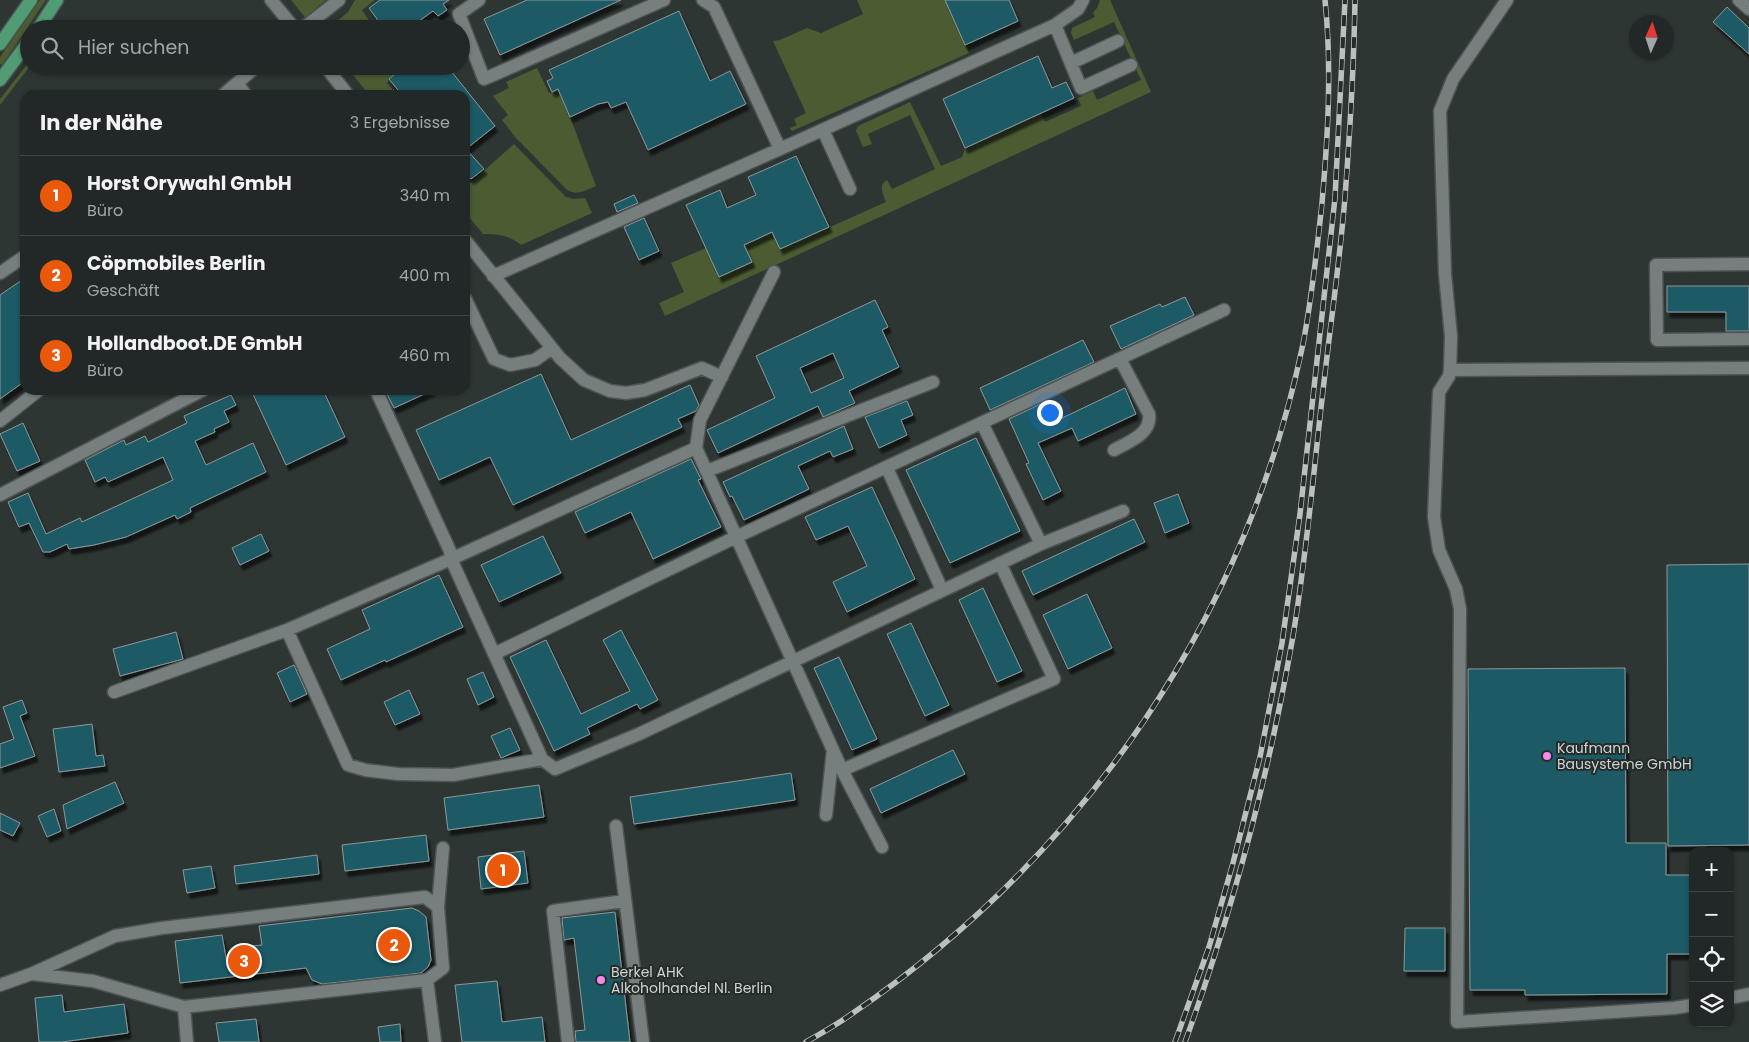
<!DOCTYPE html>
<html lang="de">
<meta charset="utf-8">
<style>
:root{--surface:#222827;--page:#2e3433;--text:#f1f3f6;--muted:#a2a6a7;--line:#3f4444;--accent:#ea580c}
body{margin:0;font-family:Poppins,sans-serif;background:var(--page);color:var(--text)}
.controls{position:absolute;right:15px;bottom:15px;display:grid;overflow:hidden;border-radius:10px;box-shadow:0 1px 4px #0004}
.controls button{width:45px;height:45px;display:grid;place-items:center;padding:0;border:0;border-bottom:1px solid var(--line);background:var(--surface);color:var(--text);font:25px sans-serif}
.compass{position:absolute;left:1629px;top:15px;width:45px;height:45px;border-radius:50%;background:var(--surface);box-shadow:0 1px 4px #0004;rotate:3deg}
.you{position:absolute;left:1049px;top:412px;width:18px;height:18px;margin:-12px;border:4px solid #fff;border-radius:50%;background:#1a73e8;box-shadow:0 0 0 8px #1a73e833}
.badge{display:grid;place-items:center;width:32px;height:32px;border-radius:50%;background:var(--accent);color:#fff;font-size:16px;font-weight:700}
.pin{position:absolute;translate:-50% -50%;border:2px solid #fff;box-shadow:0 1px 5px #0006}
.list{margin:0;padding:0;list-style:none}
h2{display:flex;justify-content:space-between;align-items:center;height:65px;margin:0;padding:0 20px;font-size:21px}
h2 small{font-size:16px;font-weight:400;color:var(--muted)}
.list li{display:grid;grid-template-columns:32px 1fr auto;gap:15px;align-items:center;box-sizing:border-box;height:80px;padding:0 20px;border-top:1px solid var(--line)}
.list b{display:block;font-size:19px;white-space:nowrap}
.list p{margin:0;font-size:16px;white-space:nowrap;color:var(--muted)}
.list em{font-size:16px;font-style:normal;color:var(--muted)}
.icon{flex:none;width:28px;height:28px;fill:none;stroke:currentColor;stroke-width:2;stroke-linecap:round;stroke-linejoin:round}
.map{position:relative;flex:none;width:1749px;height:1042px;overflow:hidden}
.search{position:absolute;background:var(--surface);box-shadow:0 1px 4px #0004;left:20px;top:20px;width:450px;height:55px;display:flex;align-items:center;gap:12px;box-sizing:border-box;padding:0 18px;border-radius:28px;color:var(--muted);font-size:19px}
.panel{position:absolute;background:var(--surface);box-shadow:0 1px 4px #0004;left:20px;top:90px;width:450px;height:305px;border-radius:15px}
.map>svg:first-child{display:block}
</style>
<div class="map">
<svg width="1749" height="1042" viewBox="0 0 1749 1042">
<defs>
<filter id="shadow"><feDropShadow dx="3" dy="5.5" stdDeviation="1" flood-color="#0009"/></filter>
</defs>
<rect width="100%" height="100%" fill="#2e3634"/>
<!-- green -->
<path fill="#4b5c32" d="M40,0H46L2,65L0,64V57Z
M291,0H326L315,9L308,21Z
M355,0H375L362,10L375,29H320L330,27L348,12Z
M857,0H946L969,53L792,131L790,128L797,125L794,119L806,113L773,41L780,40L807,28L821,33L863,14Z
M1100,0H1110L1151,92L665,316L659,303L684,292L671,263L706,248L719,277L752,262L744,245L772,232L781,249L886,202C883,194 878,185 887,180L892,189L935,169L910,115L868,134L872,144L863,147L856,131L858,126L910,102L941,166L962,157L965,148L1041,114L1045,122L1081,106L1078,98L1093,91L1097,100L1141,80L1114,22L1074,40L1071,33L1072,28L1095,17L1093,13L1097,8Z
M29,62V66H30L0,105V99Z
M346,66H404L389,79L387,83L397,95H369Z
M537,68L549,93L558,89L570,117L596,186C586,190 578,196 567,190L516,138L502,120L508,115L493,96L509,88L506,82Z
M514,144L566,197L573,199L585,198L592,213L521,245C510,235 497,234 483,234L465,212V184L467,186Z"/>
<!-- building -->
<path fill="#1e5a65" stroke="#8f9799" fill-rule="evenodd" filter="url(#shadow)" d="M380,0H449L443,4L447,10L438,16L433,11L408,29H384L369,8Z
M527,0H621L500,55L484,19Z
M945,0H1009L1018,21L965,45Z
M1727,7L1749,28V54L1713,22Z
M679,11L710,81L730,71L746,104L648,150L626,102L611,108L608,102L598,104L570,117L558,89L552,92L547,81L553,78L549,70Z
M1038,56L1052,88L1066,82L1074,98L965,148L943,99Z
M404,66H447L495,126L466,149L484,169L471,179L465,173V95H402L389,79Z
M796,156L829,227L780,249L772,232L744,245L752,262L719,277L686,205L720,190L727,208L756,195L748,177Z
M634,195L638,203L617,212L614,204Z
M644,218L659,251L639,260L624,227Z
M25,278V381L0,399V295Z
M1667,286H1749V331H1726V312H1667Z
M1185,297L1194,315L1121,349L1110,326L1160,304L1162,307Z
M875,300L888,327L882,330L899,367L849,391L855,403L823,417L818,406L718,453L707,430L775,398L756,356ZM833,353L844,378L811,393L800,368Z
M1083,340L1094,362L990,410L980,388Z
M541,374L571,440L690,385L699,405L696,411L678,419L682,427L513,505L490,457L439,480L416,430Z
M1125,388L1136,414L1078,441L1072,428L1038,443L1061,491L1043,500L1026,464L1029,463L1009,419L1049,400L1058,420Z
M251,390H323L345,437L286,465Z
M385,390H433L394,408Z
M231,395L236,405L224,411L229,422L214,429L215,432L195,441L206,465L253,443L266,472L190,508L191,512L177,519L175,515L126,537L94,545L69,549L67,544L50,552H43L29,523L19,527L8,502L28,493L46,534L80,518L82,522L173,480L163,457L108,482L105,477L95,482L85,460L124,440L126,445L145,436L148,442L187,423L184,416Z
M907,401L913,415L901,420L907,435L879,448L865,417Z
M23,423L40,461L17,471L0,434Z
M844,426L853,449L833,457L830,451L798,466L809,489L744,520L732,496L730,497L723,482Z
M976,438L1020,531L950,563L906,470Z
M691,459L701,479L698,480L721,527L653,559L631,512L585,533L575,512Z
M872,487L915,579L847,612L833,582L867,566L848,526L816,540L805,517Z
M1178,494L1189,523L1165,533L1154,503Z
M1134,519L1145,542L1033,595L1022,571Z
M261,534L269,551L240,565L232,548Z
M543,536L561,573L499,602L481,565Z
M1749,564V845L1668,846L1667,565Z
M439,575L463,627L386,662L385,660L341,680L327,649L370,629L362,610Z
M983,588L1022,671L997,682L959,600Z
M1087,594L1112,648L1068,669L1043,615Z
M911,623L949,705L925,716L887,634Z
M621,630L658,700L640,709L637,704L587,728L590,734L554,751L510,657L546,640L581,714L630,691L603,640Z
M176,632L183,659L120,676L113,649Z
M839,657L877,739L852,750L814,668Z
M294,665L307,694L290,702L277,673Z
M1625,668L1626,843H1666V875H1693V954H1667V994L1525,995V990H1470L1468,669Z
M483,672L494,697L478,705L467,679Z
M409,690L420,714L395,725L384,702Z
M22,700L27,713L20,716L35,756L0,768V744L14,739L3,707Z
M92,724L96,756L103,755L105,766L59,772L53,729Z
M510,728L520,750L501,758L491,736Z
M953,750L965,774L881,813L870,789Z
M791,773L795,800L634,824L630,797Z
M115,782L124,803L67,829L63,805Z
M539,785L544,817L448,830L444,798Z
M54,809L61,831L47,837L38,816Z
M0,813L20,823L13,836L0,830Z
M426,835L429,861L345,871L342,845Z
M524,851L528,883L481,889L478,857Z
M317,855L319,874L236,884L234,866Z
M211,866L215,888L187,893L183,870Z
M412,908L419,911L426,917L431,960L428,967L421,973L322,984L312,980L306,968L180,983L175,941L222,935L227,963L244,961L242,947L262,945L259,926Z
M615,912L630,1042H576L575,1031L585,1030L574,938L564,940L562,918Z
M1405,928H1445V971H1404Z
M497,981L502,1022L542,1017L545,1042H462L455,985Z
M62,995L64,1012L124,1004L128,1033L62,1042H39L35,998Z
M256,1019L259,1042H219L216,1023Z
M400,1024L401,1042H380L378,1027Z"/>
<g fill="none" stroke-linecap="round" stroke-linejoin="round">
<defs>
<path id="minor" d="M271,0L295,29
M479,0L459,14L484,79L664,0
M703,0L714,7L780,149
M1507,0L1453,79L1440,111L1445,274L1451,336L1450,370L1449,376L1439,392L1434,517L1439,550L1456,589L1460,609L1457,1022L1674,1008L1693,1005
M1739,0L1749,9
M1055,25L1081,88L1131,65
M302,29L339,0
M1071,63L1118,41
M325,66L348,95
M237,83L246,95
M223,95L257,66
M823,130L850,189
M465,240L560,358L584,380L610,391L626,393L645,390L702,368L722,377
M1749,264L1656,265L1657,340L1749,339
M774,272L700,420L696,448L842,770L882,847
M0,273L25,256
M493,276L780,149L1055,25L1078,9L1083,0
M465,298L494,359L510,365L535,360L552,348
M1450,370L1749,368
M376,390L450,551L451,559L542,759
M0,421L39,390
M982,423L1041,544
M1114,450C1128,442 1152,434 1149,414L1120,359
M887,468L942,590
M707,471L933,382
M0,495L203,390
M287,630L348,765L365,770L398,774L453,775L542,759L555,769L639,734L1041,544L1123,511
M494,654L736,537L1224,310
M114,692L287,630L451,559L696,448
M842,770L1054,679L1000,563
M826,815L833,750
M616,826L643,1042
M438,907L443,848
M32,974L93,981L184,1007L427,980
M0,985L31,974L115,936L162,928L425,897L438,907L443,968L427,980L435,1042
M1730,998L1749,994
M184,1007L187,1042
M568,1042L553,911L624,901"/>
<path id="major" d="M38,29L57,0
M0,44L31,0
M0,80L29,41"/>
</defs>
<!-- minor casing -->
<use href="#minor" stroke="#4e5453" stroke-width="15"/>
<!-- major casing -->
<use href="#major" stroke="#4e5453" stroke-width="15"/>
<!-- minor -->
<use href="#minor" stroke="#767f7d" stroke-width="12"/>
<!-- major -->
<use href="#major" stroke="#509c75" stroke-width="12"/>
<defs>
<path id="rail" d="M806,1042C822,1033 838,1024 853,1013C1084,855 1246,618 1303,344C1312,297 1317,250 1322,203C1328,135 1332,69 1325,0
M1175,1042L1209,947L1233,863L1260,757L1282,643L1300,514L1335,198L1345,0
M1185,1042C1233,910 1269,774 1293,636C1307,552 1314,466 1324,382C1331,320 1340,259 1345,197C1350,131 1354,66 1355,0"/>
</defs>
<!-- rail casing -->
<use href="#rail" stroke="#bcc0c0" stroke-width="5.5"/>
<!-- rail -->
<use href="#rail" stroke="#252c2a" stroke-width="4" stroke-dasharray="11" stroke-linecap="butt"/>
</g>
<!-- markers -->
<g fill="#f489f0" stroke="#252c2a" stroke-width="2">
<circle cx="1547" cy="756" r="5"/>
<circle cx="601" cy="980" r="5"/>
</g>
<g text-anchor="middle" stroke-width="4" stroke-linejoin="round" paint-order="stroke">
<!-- poi labels -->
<g font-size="14" fill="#cfd3d3" stroke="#252c2a" text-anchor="start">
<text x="1557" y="753">Kaufmann<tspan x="1557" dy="16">Bausysteme GmbH</tspan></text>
<text x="611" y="977">Berkel AHK<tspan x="611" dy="16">Alkoholhandel Nl. Berlin</tspan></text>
</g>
</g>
</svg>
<div class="controls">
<button>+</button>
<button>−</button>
<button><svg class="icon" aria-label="locate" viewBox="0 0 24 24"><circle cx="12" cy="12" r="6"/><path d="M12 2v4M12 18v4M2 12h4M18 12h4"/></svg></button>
<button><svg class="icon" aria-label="layers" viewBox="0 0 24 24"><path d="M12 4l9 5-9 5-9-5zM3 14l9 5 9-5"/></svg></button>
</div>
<svg class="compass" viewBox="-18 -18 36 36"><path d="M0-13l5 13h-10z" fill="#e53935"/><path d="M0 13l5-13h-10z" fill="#a2a6a7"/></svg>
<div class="you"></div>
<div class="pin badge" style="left:503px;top:870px">1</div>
<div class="pin badge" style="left:394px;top:945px">2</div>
<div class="pin badge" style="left:244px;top:961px">3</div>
<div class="search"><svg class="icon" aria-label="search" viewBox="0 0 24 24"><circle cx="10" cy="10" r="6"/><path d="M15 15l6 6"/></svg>Hier suchen</div>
<section class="panel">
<h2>In der Nähe<small>3 Ergebnisse</small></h2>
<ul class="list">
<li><span class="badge">1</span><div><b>Horst Orywahl GmbH</b><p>Büro</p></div><em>340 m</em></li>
<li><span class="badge">2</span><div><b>Cöpmobiles Berlin</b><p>Geschäft</p></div><em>400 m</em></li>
<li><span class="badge">3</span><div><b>Hollandboot.DE GmbH</b><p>Büro</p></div><em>460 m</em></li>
</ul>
</section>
</div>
